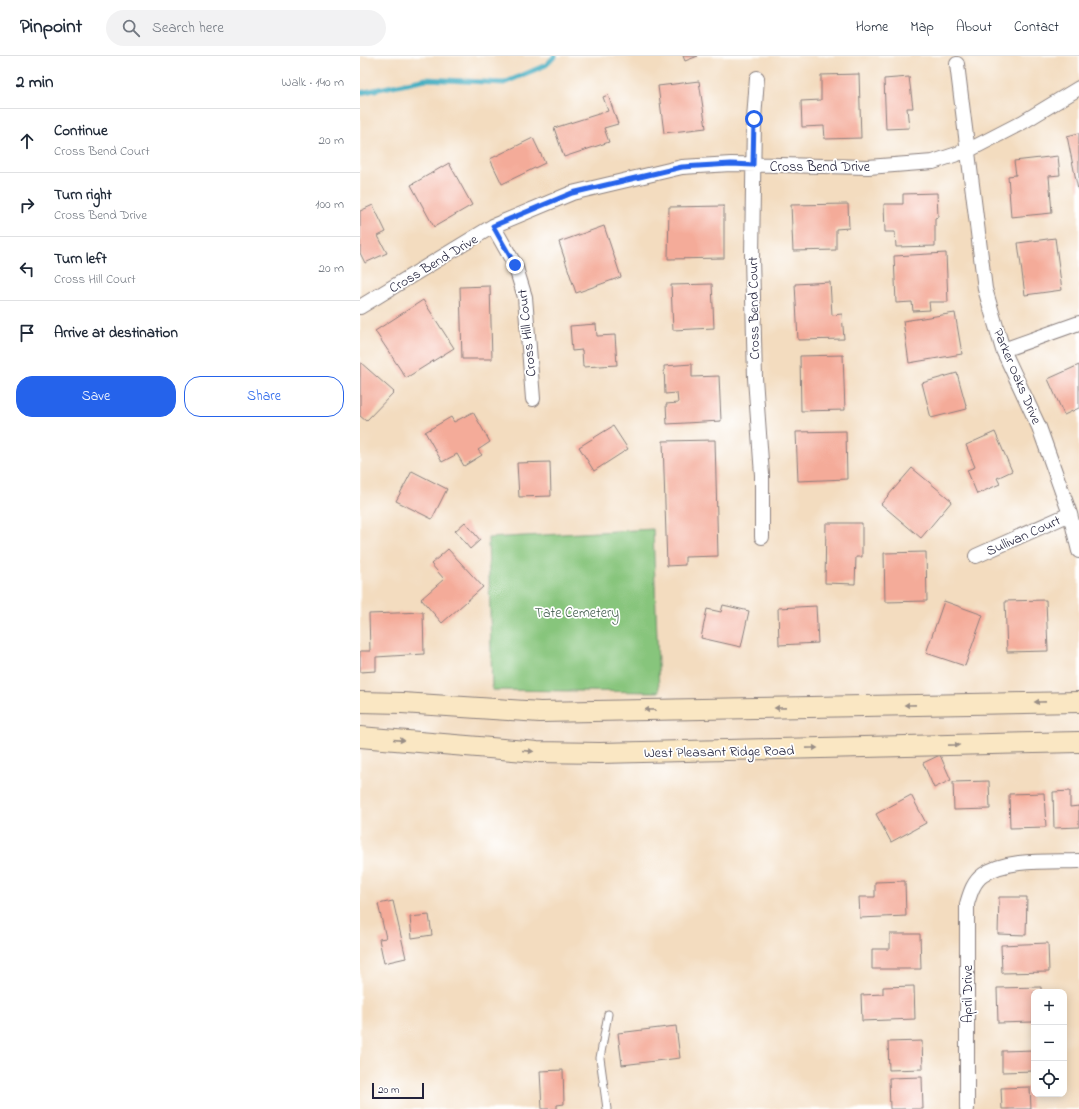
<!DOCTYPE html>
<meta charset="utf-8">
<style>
:root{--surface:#fff;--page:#f2f2f3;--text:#1f2937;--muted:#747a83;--line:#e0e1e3;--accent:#2563eb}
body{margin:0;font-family:"Indie Flower",sans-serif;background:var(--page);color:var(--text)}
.controls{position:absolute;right:12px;bottom:12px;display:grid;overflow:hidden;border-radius:8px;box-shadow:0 2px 10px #0003}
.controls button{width:36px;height:36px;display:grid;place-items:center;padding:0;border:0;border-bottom:1px solid var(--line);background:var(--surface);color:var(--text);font:20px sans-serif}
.scale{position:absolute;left:12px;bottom:10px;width:52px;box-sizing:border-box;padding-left:4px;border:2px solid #22223b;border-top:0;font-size:11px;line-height:14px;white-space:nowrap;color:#22223b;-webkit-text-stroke:3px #fff;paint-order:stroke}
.stop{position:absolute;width:12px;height:12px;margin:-9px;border:3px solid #2563eb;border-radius:50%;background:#fff}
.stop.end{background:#2563eb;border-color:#fff;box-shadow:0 1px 4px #0008}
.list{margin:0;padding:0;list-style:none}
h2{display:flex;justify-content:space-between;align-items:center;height:52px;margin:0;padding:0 16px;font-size:17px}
h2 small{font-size:13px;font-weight:400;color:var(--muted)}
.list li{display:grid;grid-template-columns:26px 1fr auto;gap:12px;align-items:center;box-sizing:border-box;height:64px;padding:0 16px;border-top:1px solid var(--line)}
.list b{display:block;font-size:15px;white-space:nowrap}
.list p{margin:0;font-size:13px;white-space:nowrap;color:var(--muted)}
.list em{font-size:13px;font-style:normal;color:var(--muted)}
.actions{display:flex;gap:8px;padding:12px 16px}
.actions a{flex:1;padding:9px 0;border:1px solid var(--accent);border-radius:16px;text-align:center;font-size:14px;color:var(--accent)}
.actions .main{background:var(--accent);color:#fff}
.icon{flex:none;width:22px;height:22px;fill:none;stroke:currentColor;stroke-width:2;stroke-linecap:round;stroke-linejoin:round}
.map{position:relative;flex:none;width:719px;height:1053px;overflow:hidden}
header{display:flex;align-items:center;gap:24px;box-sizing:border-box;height:56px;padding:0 20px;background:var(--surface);border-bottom:1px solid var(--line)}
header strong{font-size:19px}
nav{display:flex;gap:22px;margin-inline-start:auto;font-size:14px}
.search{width:280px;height:36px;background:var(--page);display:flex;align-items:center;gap:10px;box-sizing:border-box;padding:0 14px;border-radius:22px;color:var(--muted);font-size:15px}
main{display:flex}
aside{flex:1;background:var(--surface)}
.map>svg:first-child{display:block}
</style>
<header>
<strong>Pinpoint</strong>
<div class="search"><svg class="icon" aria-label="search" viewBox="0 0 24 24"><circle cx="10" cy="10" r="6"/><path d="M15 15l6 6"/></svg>Search here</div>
<nav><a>Home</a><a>Map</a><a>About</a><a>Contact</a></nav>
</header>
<main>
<aside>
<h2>2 min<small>Walk · 140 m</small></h2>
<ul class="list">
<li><svg class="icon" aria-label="ahead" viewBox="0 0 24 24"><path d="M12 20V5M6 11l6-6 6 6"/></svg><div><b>Continue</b><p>Cross Bend Court</p></div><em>20 m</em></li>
<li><svg class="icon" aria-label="right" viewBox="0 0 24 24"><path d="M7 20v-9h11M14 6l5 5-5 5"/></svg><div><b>Turn right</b><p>Cross Bend Drive</p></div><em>100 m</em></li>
<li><svg class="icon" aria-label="left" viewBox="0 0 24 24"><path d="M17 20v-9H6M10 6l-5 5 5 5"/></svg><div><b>Turn left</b><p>Cross Hill Court</p></div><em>20 m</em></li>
<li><svg class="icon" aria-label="arrive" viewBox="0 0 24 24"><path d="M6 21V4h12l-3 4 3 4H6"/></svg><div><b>Arrive at destination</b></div></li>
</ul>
<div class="actions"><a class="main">Save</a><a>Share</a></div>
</aside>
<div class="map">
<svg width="719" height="1053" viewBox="0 0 719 1053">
<rect width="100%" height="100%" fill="#fff"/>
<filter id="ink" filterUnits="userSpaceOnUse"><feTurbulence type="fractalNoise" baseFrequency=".025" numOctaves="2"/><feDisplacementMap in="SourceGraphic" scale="8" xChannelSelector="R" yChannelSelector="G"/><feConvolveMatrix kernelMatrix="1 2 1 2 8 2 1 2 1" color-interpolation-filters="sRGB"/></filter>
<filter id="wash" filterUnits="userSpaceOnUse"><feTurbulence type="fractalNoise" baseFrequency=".012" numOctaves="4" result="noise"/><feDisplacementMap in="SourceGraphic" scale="16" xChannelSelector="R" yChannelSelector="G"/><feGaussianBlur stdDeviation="0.9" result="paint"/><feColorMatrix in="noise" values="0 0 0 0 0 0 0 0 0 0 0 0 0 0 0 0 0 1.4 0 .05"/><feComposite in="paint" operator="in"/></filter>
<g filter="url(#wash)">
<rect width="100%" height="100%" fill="#f3dcbf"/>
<!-- green -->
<path fill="#87c57c" stroke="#54745c" d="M293,473L299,636L132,634L128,482Z"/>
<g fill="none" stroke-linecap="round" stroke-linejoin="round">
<!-- stream -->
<path stroke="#40acbf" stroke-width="5" d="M0,37L66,23L144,27L186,9L195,0"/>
</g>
<g id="blocks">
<!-- building -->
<path fill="#f4ab99" d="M323,0H338L325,5Z
M499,18L501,82L465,83L464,70L442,71L441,45L461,44V19Z
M549,21L553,52H547L549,72L526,73L524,23Z
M339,25L346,72L304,77L298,30Z
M248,39L258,68L244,72L249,86L204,101L194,72L248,55L243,41Z
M719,77V134H718L707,80Z
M173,82L185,107L142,128L130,103Z
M698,100L700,119L689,120L692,157L651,161L648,120L656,119L654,105Z
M89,107L112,149L74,171L51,129Z
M577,137L578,161L575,162V190L536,191L535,176H525L524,148H543V138Z
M488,148L489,172L476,173V194L433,195L431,149Z
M13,149L26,176L18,180L27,197L5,207L0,197V155Z
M364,150V202L308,203L309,151Z
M244,170L261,221L216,237L199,186Z
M695,182L702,234L665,239L658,187Z
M586,197L588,246H569L570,254L553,255L552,246L536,247L534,200Z
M470,226L472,259L482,258L484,283L438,284L435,228Z
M352,228L354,272L313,274L311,229Z
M130,230L132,303H102L100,231Z
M63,244L94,292L46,322L15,275Z
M595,257L602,298L549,307L543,265Z
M236,268L237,280L255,279L257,309L223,311L222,294L212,295L210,270Z
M483,299L485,354L441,355L440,300Z
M0,306L34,336L6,365L0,360Z
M332,308V321L359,320L361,365L307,368L306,348L318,347L317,337L305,338L304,310Z
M719,309V352L704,359L688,323Z
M597,317L607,353L571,362L562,327Z
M113,356L130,386L118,394L122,399L104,410L97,398L82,406L65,376L91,361L94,366Z
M253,370L268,393L234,415L219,391Z
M486,375L487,423L438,425L436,376Z
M635,376L652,415L637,422L640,428L617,438L607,414L615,411L606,389Z
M355,384L358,500L325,501V509L307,510L303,385Z
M190,406L191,440L159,441L157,407Z
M552,412L592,445L561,482L521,448Z
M52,415L87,433L72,463L36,445Z
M105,466L120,484L110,493L95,475Z
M466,467H502V501H496L495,528L465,527Z
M88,493L123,531L82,567L61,543L84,523L71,508Z
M566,496L567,545L525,546L524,497Z
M686,544L688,595L647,596L645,545Z
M584,545L623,559L605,610L566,597Z
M363,549L389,555L381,591L341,582L347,553L361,556Z
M456,550L458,587L419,589L418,552Z
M63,556L64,598L16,601V615L0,616V595H10L9,558Z
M580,699L591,724L574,732L563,707Z
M629,725L630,753L594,754L593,726Z
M710,735V751L719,750V771L694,772L693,736Z
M684,737L686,771L650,772L649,738Z
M551,739L566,767L531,786L516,758Z
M545,825L546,860L500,862L499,841H515V826Z
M639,841H667L666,879L638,878Z
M33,845L46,902L24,907L19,883L26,882L18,848Z
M69,859L72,879L52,882L50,861Z
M530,878H560L561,913H512V893H530Z
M688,887L689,916L642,917L641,889Z
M554,930L555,963L502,965L501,939L523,938V931Z
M681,931V936H674L673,966L638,967L637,932Z
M316,970L320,1002L262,1009L258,977Z
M562,985L563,1013L529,1014L528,986Z
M674,994V1015L642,1016V995Z
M203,1014L204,1048L197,1049V1053H182L180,1015Z
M562,1021L563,1053H530L529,1022Z
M670,1031L671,1053H642L641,1032Z"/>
</g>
</g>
<g filter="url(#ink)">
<use href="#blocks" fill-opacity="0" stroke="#8a7f7d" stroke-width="1"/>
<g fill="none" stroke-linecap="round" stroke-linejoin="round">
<defs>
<path id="service" d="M247,1053L240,1002L248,958"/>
<path id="minor" d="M597,8L625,233L643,294L679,371L710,458L719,495
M397,22L394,63L392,201L395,322L402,419V481
M133,170L155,209L165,241L173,343
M0,251L133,170L212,137L322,111L371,108L508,111L573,106L609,94L663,66L719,32
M643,294L719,267
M616,500L710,458
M607,1053V848C610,838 613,826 623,819C646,802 691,806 719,805"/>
<path id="secondary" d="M0,646L42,647L180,656L719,646
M0,681L177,696L240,697L719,686"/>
</defs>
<!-- service casing -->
<use href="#service" stroke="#8a7f7d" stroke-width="9"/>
<!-- minor casing -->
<use href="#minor" stroke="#8a7f7d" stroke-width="16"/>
<!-- secondary casing -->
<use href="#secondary" stroke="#8a7f7d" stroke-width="22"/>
<!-- service -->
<use href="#service" stroke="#fff" stroke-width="7"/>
<!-- minor -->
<use href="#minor" stroke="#fff" stroke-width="14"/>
<!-- secondary -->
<use href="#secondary" stroke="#fae7c3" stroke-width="20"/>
</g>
<!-- one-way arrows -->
<defs><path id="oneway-solid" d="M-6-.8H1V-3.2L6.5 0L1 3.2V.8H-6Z"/></defs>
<g fill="#998e86">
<use href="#oneway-solid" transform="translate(680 646) rotate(179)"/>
<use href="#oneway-solid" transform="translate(550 649) rotate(179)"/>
<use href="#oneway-solid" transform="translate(420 652) rotate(179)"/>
<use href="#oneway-solid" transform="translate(290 654) rotate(179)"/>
<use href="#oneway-solid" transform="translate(39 684) rotate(5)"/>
<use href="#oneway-solid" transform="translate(594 689) rotate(-1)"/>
<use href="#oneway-solid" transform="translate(452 692) rotate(-1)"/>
<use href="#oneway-solid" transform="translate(168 695) rotate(5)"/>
</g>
</g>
<g fill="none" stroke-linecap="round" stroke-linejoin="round" filter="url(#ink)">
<!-- route -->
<path stroke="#2563eb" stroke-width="5" d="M155,209L133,170L212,137L322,111L371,108L393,109L394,63"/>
</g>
<g text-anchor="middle" stroke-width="3.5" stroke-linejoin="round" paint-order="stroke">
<!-- street labels -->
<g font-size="14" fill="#22223b" stroke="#fff">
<text x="460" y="115">Cross Bend Drive</text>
<text transform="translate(73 207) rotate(-31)" y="5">Cross Bend Drive</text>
<text transform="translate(393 252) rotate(-91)" y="5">Cross Bend Court</text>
<text transform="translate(166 277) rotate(-96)" y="5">Cross Hill Court</text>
<text transform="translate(658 320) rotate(67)" y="5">Parker Oaks Drive</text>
<text transform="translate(663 479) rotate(-24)" y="5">Sullivan Court</text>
<text transform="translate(359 695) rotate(-1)" y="5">West Pleasant Ridge Road</text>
<text transform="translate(607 938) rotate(-90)" y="5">April Drive</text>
</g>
<!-- park labels -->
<g font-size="14" fill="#4a6355" stroke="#fff">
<text x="217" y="561">Tate Cemetery</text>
</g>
</g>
</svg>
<div class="controls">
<button>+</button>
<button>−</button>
<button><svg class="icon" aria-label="locate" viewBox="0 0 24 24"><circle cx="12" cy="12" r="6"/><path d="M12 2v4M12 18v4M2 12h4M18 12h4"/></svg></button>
</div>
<div class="scale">20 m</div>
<div class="stop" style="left:394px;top:63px"></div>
<div class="stop end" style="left:155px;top:209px"></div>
</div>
</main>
